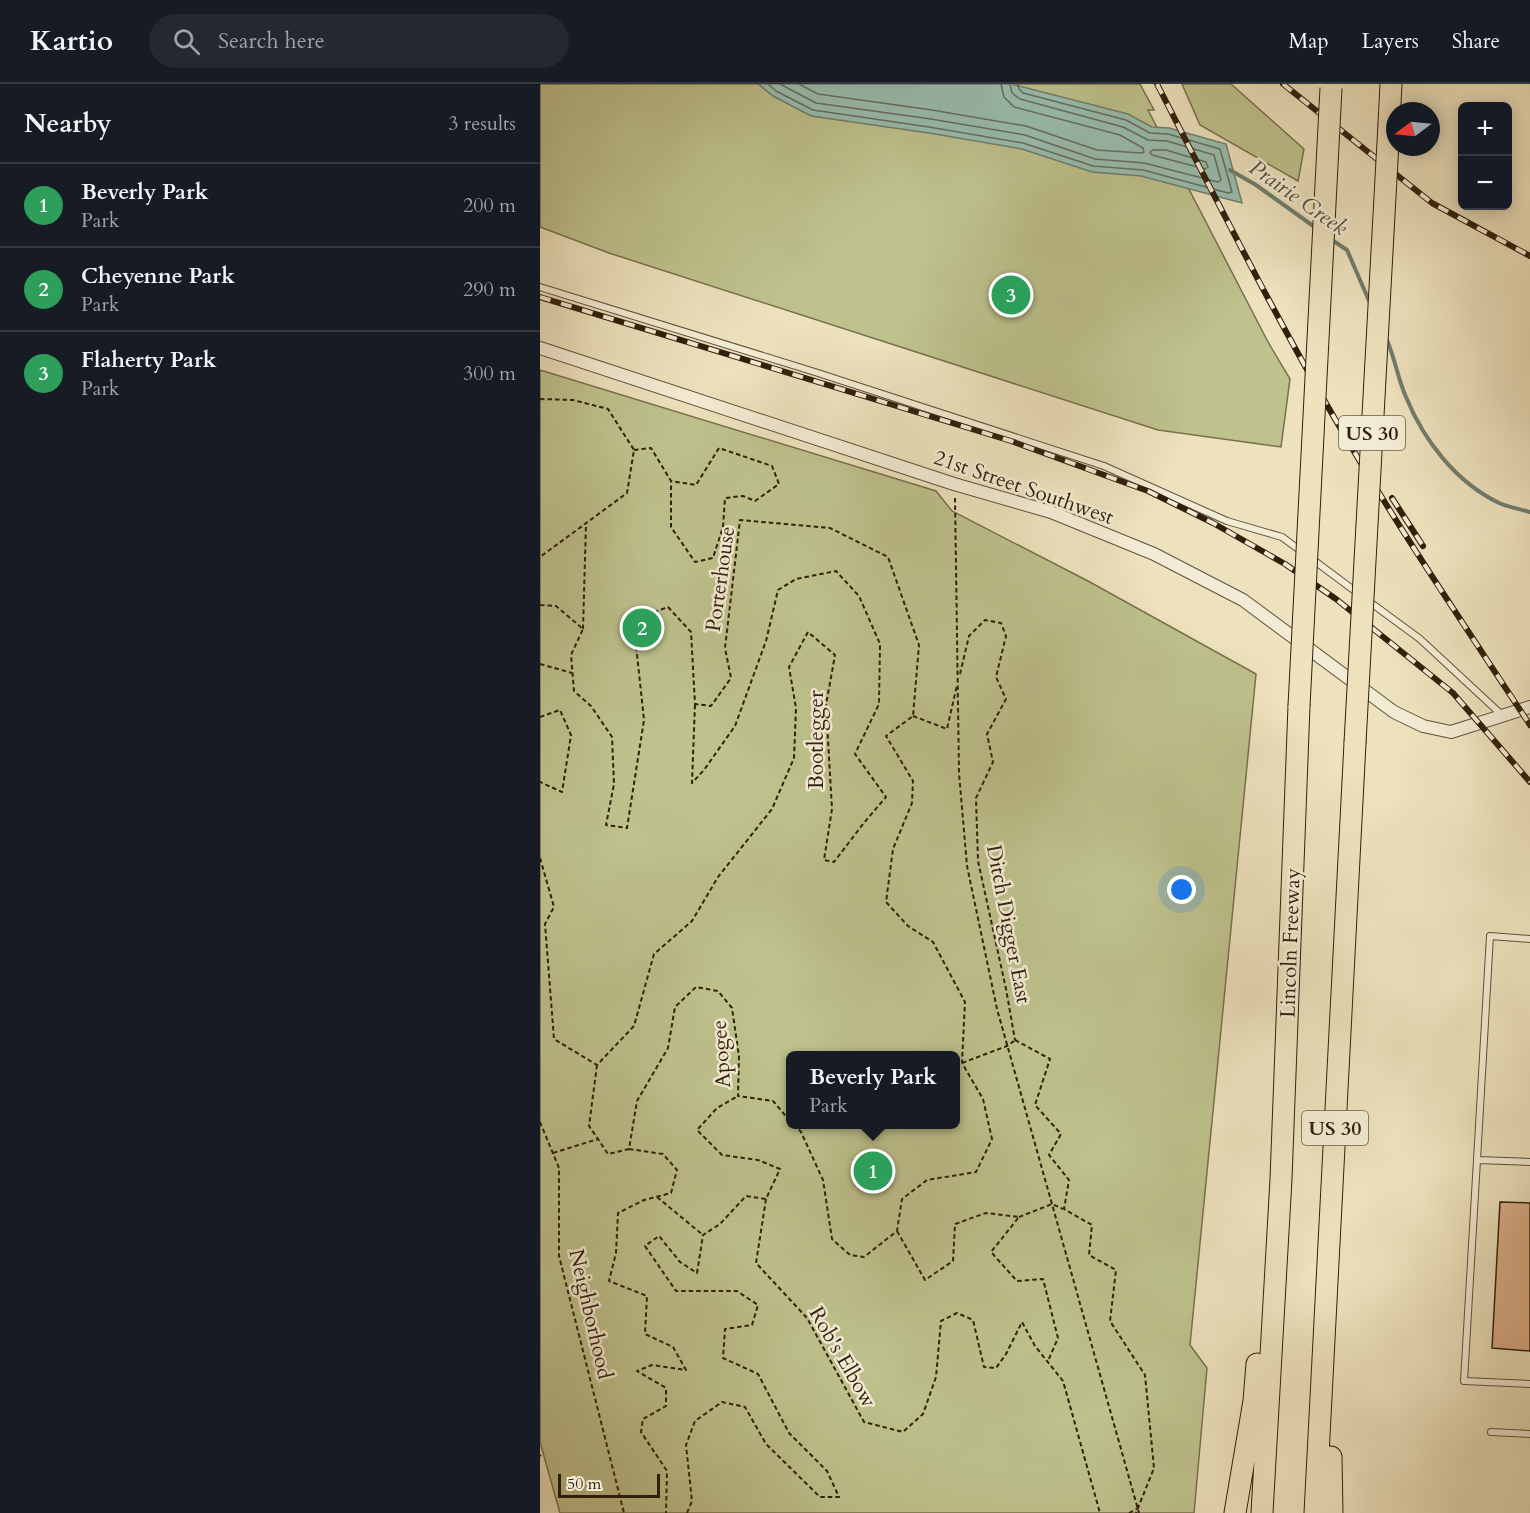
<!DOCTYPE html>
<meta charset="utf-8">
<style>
:root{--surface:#171b24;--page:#242831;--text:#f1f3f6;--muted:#9ea1a6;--line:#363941;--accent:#1a73e8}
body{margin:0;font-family:Cardo,serif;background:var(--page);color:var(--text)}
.controls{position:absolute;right:18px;top:18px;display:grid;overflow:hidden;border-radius:9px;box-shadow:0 3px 15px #0003}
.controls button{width:54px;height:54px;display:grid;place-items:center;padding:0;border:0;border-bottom:2px solid var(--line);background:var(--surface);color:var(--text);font:30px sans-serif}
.compass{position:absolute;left:846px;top:18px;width:54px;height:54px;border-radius:50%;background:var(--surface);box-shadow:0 3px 15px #0003;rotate:254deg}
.scale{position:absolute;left:18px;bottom:15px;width:102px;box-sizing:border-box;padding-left:6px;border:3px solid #311f0b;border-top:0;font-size:16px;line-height:21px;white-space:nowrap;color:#311f0b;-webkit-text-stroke:4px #f3ecd4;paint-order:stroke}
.you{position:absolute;left:642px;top:806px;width:21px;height:21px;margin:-15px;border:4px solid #fff;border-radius:50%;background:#1a73e8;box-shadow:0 0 0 9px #1a73e833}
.badge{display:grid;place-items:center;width:39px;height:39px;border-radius:50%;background:var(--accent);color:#fff;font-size:20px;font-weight:700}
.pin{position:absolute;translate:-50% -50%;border:3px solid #fff;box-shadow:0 2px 6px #0006}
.popup{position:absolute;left:246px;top:967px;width:174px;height:78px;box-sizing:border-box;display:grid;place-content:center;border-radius:9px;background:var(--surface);filter:drop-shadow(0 2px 4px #0005);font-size:20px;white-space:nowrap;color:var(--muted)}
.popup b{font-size:22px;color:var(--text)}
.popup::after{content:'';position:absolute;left:50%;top:100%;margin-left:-12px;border:12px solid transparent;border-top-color:var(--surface)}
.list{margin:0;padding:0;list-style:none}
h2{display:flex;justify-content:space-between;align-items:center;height:78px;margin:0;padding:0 24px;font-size:26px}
h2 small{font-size:20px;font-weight:400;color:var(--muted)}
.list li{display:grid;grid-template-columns:39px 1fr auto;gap:18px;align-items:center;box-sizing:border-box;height:84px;padding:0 24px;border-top:2px solid var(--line)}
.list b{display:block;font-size:22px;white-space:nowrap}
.list p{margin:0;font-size:20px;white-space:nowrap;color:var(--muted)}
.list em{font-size:20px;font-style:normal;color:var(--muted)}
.icon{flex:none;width:33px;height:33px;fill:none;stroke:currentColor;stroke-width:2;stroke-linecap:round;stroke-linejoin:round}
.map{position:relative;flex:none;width:990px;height:1429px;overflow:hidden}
header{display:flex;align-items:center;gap:36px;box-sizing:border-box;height:84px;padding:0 30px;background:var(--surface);border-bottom:2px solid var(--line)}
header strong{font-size:28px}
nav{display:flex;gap:33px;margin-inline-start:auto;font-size:21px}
.search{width:420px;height:54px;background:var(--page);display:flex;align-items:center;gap:15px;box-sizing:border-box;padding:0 21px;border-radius:33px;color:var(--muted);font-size:22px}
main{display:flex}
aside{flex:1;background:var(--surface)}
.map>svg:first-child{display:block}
</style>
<header>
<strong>Kartio</strong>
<div class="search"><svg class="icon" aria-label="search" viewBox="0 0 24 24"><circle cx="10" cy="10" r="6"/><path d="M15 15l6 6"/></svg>Search here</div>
<nav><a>Map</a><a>Layers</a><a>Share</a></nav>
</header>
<main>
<aside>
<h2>Nearby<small>3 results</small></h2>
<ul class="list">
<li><span class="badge" style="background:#2e9e5b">1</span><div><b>Beverly Park</b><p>Park</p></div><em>200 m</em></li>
<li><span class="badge" style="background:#2e9e5b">2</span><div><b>Cheyenne Park</b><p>Park</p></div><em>290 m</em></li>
<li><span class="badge" style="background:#2e9e5b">3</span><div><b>Flaherty Park</b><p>Park</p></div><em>300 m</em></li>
</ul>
</aside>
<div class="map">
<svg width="990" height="1429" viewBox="0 0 990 1429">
<rect width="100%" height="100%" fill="#ede2bd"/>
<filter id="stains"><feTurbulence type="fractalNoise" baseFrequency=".00333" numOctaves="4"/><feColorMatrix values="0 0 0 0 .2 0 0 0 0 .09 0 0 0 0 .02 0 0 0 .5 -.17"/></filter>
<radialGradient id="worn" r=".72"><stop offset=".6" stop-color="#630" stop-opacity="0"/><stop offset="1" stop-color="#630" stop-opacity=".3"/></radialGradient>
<!-- green -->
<path fill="#bec28d" stroke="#78704c" stroke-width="1.5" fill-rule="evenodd" d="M0,0H600L614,26H608L728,258L750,295L741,363L618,346L69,169L0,143Z
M642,0H691L764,65L758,97L660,41Z
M0,286L396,407L412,427L548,497L716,590L650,1261L667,1284L654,1429H20L0,1358ZM250,972H416V1040H250Z"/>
<!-- water -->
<path fill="#99beb0" stroke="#6f7e6e" stroke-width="1.5" d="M218,0H471L588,30L612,43L629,44L686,60L702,119L601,92L552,88L482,65L389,49L271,32L233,12Z"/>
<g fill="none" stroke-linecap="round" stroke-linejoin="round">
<!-- shore -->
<path stroke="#656e5e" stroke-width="1.5" d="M228,0L236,7L273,26L389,43L483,59L553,82L603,86L688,109L692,108L680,65L628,50L610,49L586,36L483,9L479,5L478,0
M240,0L276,19L391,35L485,51L555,75L604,79L678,98L681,96L674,71L627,57L608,56L583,43L480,15L472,9L470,0
M259,0L278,10L392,26L486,42L557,66L601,69L604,68L603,64L580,51L474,23L464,13L461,0
M613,66H626L666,78L668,83L665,85L612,71L610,68Z"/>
<!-- stream -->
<path stroke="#6f7e6e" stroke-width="4" d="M690,86L716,101L776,144
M792,156L807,166L830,219
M847,256C855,275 858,295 866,313C884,357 916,398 959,419C968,423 980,425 990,428"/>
</g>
<!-- building -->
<path fill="#dbaf8a" stroke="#311f0b" stroke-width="1.5" d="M960,1118L990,1119V1267L952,1264Z"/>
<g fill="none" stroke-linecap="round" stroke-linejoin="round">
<defs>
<path id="service" d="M0,203L278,289L564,382L687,437L742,453L761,467
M772,475L819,510
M827,516L880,555L963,632
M937,1076L950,852L990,855
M990,1078L937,1076L924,1297L990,1300
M951,1348L990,1350"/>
<path id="minor" d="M0,264L414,400L511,428L614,470L703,516L854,628L883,642L911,648L990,623"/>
<path id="motorway" d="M849,40L851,0
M791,1373L792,1429
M695,1429L714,1317L717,1280
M722,1429L741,1095L759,622
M775,1429L815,659"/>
</defs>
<!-- service casing -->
<use href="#service" stroke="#605038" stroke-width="8"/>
<!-- minor casing -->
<use href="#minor" stroke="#605038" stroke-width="14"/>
<!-- motorway casing -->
<use href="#motorway" stroke="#311f0b" stroke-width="23"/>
<!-- path -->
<path stroke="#311f0b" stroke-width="2" stroke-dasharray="4.5 3" stroke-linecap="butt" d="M0,315L33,316L68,325L94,366L87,409L0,473
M94,366L111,364L131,397L156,401L179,364L232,382L239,400L215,417L203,412L185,414L183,443L173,474L155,478L131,443V397
M415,414L419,689L427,782L457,925L599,1429
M0,521L16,522L43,545L31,571L34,607L51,622L72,653L74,700L66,741L87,744L104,636L96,561L109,530L128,523L151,548L155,620L171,622L191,594L185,564L200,436L290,444L348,473L379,561L373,632L346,652L373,697L372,719L353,765L346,818L368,842L393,858L425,918L422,979
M43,545L46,440
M0,580L32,589
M420,590L429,552L445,536L461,539L466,552L456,593L466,615L447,650L453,678L436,714L438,777L466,905L475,956
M373,632L407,645L417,601
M0,633L20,626L31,651L22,708L0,698
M0,774L14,823L5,840L14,955L57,981L94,942L114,870L152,837L178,793L232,725L254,674L256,624L249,583L268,548L295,571L286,621L292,725L284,776L294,778L323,740L346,713L315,670L339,620L340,560L319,512L296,487L256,495L238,506L226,557L195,642L164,686L152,699L155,620
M475,956L510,975L495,1021L521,1050L509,1071L529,1096L524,1125L552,1141L549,1171L576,1186L570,1237L605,1291L614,1384L596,1429
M422,979L467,962L474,957
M57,981L49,1042L58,1055
M0,1038L19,1084V1172L84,1429
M254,1040L261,1048L283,1096L292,1155L310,1171L324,1173L357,1147L362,1115L387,1096L436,1088L452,1055L443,1015L422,979
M89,1065L123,1070L137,1086L131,1109L104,1116L78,1129L76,1169L69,1197L107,1212L105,1250L133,1263L146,1286L112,1281L97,1287L126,1304V1322L103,1335L101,1348L127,1387L126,1429
M13,1069L58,1055L68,1070L89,1065L97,1017L128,964L135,923L156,903L178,907L192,924L199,972L198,1012L233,1017L250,1037
M117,1113L163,1151
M226,1115L216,1179L267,1234L324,1338L363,1348L383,1330L396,1293L401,1237L417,1229L433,1236L444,1283L456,1284L466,1270L482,1238L495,1262L523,1297L560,1429
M479,1133L512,1120L523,1125
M357,1147L385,1196L413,1177L415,1140L446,1129L479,1133L451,1168L477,1197L503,1195L518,1254L508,1277
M0,1372L1,1371
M147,1429L152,1417L146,1361L155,1337L182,1318L205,1323L226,1360L280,1413H299L287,1387L249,1349L218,1290L183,1274L185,1245L212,1241L218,1221L197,1207H136L105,1162L119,1152L140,1178L157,1189L163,1151L180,1140L206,1112L226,1115L240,1085L218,1076L182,1071L157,1046L177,1024L198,1012
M589,1429L598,1424"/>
<!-- service -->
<use href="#service" stroke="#f3ecd4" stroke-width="6"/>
<!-- minor -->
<use href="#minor" stroke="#f3ecd4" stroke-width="12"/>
<!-- motorway -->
<use href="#motorway" stroke="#ede2bd" stroke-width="21"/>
<defs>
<path id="rail" d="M617,0C679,121 740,242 809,359C866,456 929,548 990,641
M743,0L892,119L990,172
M0,213L471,357L608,407L673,439L745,480L796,515L913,609L990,698
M852,414L883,462"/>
</defs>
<!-- rail casing -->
<use href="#rail" stroke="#311f0b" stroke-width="6"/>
<!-- rail -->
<use href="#rail" stroke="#f3ecd4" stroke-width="4" stroke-dasharray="11" stroke-linecap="butt"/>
<defs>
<path id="motorway-bridge" d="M759,622L791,4
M815,659L849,40"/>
</defs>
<!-- motorway-bridge casing -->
<use href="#motorway-bridge" stroke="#311f0b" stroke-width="23" stroke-linecap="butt"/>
<!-- motorway-bridge -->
<use href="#motorway-bridge" stroke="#ede2bd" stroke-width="21"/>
</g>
<g text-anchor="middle" stroke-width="5" stroke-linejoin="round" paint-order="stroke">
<!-- shield labels -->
<g fill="#f3ecd4" stroke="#6b5c47" stroke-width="1.5">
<rect x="799" y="332" width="66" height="34" rx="4.5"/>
<rect x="762" y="1027" width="66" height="34" rx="4.5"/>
</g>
<g font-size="20" font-weight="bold" fill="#311f0b">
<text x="832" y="356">US 30</text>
<text x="795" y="1051">US 30</text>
</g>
<!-- street labels -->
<g font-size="21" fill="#311f0b" stroke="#f3ecd4">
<text transform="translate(484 403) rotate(19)" y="7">21st Street Southwest</text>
<text transform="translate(180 495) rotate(-82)" y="7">Porterhouse</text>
<text transform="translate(276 656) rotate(-90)" y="7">Bootlegger</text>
<text transform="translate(469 840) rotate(79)" y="7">Ditch Digger East</text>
<text transform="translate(750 859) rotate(-88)" y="7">Lincoln Freeway</text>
<text transform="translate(181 970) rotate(-94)" y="7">Apogee</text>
<text transform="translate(51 1230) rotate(77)" y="7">Neighborhood</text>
<text transform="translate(303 1273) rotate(60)" y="7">Rob's Elbow</text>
</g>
<!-- water labels -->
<g font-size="22" font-style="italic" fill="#504f3d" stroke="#f3ecd4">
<text transform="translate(759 113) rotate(35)" y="8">Prairie Creek</text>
</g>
</g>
<rect width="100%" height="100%" filter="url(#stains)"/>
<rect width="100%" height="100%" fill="url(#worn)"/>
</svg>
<div class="controls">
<button>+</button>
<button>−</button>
</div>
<svg class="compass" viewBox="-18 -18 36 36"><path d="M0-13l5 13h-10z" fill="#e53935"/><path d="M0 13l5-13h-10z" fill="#9ea1a6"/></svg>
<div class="scale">50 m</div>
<div class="you"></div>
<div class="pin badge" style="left:333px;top:1087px;background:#2e9e5b">1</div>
<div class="popup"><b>Beverly Park</b>Park</div>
<div class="pin badge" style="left:102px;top:544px;background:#2e9e5b">2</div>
<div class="pin badge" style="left:471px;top:211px;background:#2e9e5b">3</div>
</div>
</main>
